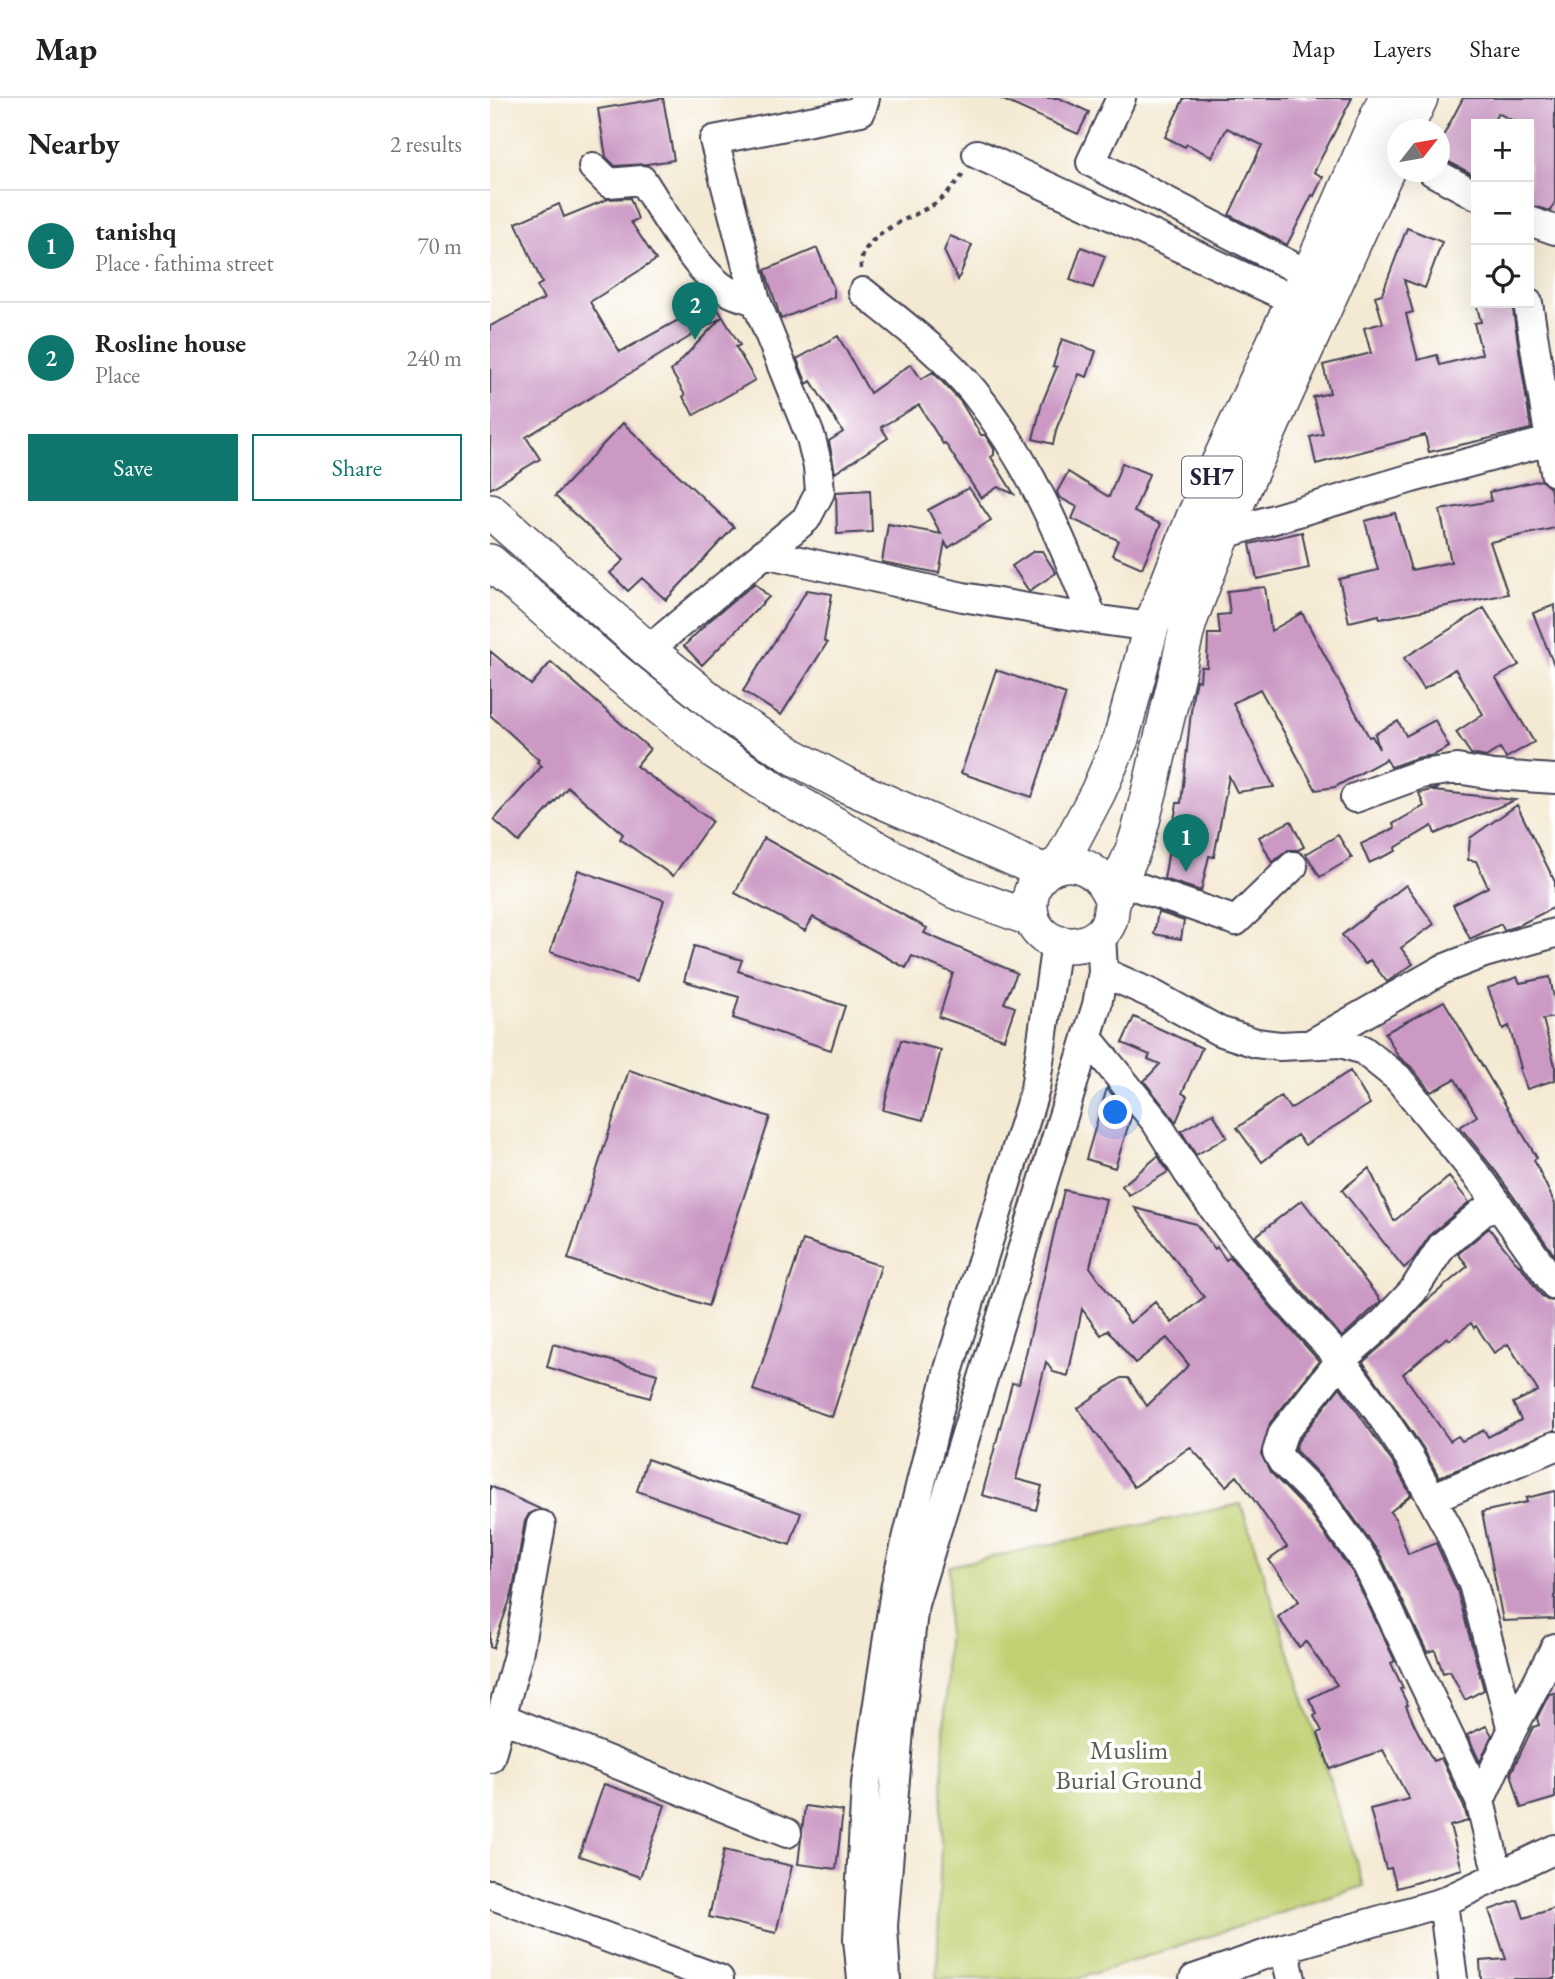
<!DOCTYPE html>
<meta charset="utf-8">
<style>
:root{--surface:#fff;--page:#f2f2f2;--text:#222;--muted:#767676;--line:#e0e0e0;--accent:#0f766e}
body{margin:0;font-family:"EB Garamond",serif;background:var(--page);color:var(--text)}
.controls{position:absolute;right:21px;top:21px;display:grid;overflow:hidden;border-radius:0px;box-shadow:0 7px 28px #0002}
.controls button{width:63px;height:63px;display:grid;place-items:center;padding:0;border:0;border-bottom:2px solid var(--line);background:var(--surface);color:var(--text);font:35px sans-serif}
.compass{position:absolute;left:897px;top:21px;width:63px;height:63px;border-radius:50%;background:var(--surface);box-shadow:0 7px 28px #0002;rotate:59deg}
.you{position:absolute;left:626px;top:1015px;width:24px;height:24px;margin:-18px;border:5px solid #fff;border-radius:50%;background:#1a73e8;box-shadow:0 0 0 10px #1a73e833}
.badge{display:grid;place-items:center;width:46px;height:46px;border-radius:50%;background:var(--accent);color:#fff;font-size:23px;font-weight:700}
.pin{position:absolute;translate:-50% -58px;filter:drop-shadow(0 2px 4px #0008)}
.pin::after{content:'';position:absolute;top:37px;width:24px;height:21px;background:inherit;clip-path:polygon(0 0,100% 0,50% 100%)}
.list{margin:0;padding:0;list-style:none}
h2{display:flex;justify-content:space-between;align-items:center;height:91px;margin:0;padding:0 28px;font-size:30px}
h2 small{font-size:23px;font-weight:400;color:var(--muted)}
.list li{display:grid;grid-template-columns:46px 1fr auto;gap:21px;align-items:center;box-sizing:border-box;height:112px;padding:0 28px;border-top:2px solid var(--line)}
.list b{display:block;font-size:26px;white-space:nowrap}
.list p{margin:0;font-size:23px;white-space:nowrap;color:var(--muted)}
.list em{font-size:23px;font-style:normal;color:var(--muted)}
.actions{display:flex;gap:14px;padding:21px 28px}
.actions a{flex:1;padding:16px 0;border:2px solid var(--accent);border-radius:0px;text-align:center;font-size:24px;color:var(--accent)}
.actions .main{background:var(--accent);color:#fff}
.icon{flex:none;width:38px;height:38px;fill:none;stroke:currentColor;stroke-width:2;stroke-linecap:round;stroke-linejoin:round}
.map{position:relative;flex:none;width:1065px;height:1881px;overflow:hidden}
header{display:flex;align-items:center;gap:42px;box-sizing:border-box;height:98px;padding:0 35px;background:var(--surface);border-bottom:2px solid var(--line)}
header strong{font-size:33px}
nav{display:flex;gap:38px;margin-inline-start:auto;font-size:24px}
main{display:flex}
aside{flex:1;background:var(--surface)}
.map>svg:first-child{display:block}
</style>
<header>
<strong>Map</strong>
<nav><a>Map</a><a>Layers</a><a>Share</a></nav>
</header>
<main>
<aside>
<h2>Nearby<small>2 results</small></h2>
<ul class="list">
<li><span class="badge">1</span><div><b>tanishq</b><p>Place · fathima street</p></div><em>70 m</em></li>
<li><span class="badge">2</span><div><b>Rosline house</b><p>Place</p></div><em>240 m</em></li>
</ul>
<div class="actions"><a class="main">Save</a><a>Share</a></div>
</aside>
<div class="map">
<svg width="1065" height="1881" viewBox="0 0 1065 1881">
<rect width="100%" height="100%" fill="#fff"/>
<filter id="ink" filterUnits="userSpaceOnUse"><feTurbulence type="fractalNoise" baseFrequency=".0143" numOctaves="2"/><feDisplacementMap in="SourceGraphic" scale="14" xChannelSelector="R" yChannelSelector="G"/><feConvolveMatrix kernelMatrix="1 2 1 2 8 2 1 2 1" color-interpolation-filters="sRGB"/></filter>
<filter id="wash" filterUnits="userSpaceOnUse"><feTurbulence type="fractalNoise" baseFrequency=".00686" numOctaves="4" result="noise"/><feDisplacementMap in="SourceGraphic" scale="28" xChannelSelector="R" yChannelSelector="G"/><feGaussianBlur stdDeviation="1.57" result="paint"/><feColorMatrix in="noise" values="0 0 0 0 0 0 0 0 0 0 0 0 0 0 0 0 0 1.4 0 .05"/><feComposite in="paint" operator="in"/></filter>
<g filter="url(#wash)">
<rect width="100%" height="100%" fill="#f4e9d2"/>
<!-- green -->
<path fill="#c1d072" stroke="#727956" stroke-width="2" d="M751,1406L874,1788L587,1881H447L459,1468Z"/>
<g id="blocks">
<!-- building -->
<path fill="#cb99c4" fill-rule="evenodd" d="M173,0L184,62L157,66L125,68L116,59L108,11Z
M509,0H569L599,14L588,36Z
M694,0H862L824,74L833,79L824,98L822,97L797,147L739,117L772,47L737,30L722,59L697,46L695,49L675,39Z
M973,0H1065V104L1060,113L1039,107V26H1029L1008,15L1002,26H986V78L949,59V46Z
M140,100L148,121L141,124L166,162L100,204L130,254L223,203L250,247L246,249L265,282L204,317L193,299L195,297L181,273L232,219L36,339L50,361L0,391V228L54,201L47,188L52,185L26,125L69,106L74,119L118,101Z
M917,130L952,144L935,190L914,182L923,214L916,216L928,262L947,257L950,267L992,256L984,225L991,224L986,205H1022L1041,331L939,354L935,337L826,366L820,339L833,336L823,299L840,295L833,267L881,255L874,230L893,225L885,198L892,196Z
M460,138L482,147L468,182L454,153Z
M591,149L615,158L603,190L580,182Z
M327,150L344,191V199L291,221L275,172Z
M348,238L380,295L421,266L431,281L443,274L471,304L491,337H495L504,351V357L501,359L524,396L508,389L491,400L455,345L453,346L429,307L391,329L398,340L345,375L339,343L353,334L321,283L317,286L307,261Z
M572,241L606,253L597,279L589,276L567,329L563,346L543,341L552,305L567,269L563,268Z
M133,325L244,429L176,502L152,480L138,493L120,475L134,462L65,398Z
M632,365L659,376L644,414L671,426L652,470L622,457L628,442L582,421L587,409L569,399L567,394L578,374L619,399Z
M1051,382L1060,390L1065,414V430L1000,444L1018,496L890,521L889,517L859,524L849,481L888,472L875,423L905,415L921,472L961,464L950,412L1001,403L999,394Z
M479,390L501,422L458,450L455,444L449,475L392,464L398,426L451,436L438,412Z
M380,392L382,434L347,436L346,394Z
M812,434L819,470L767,481L760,446Z
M544,453H552L566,475L539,493L522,468Z
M265,485L279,499L212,567L194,548L218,524Z
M775,489L781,533L812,515L879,639L882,638L889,651L885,636L908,623L916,638L945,622L959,649L944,657L926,660L901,669L896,661L845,689L826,692L770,591L743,605L784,689L747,694L739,678L724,759L719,758L711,793L674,781L687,705H691L703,596L706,582L710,583L711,569H717L718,536H730L728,517L740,516L737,493Z
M317,492L342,496L334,543L337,545L291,617L253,593Z
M1065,507V567H1064L1043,515Z
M994,510L1029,567L1006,580L1044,644L1016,660L1010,650L996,659L981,656L966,634L993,616L965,571L934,591L914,560Z
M0,553L41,587L61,564L160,651L146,668L222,723L183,778L130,741L133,736L78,689L29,744L4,722L52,668L47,664L49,662L0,617Z
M506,572L576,596L542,699L471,675Z
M949,690L944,693L1025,702L945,736L942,728L905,750L906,753L879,765L871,746L905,730L903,726L934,708L929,695Z
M1027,707L1065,784V809L1027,828L1014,832L1011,826L980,841L963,807L998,789L986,763L978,762L980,740Z
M801,723L814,749L808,752H798L782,765L769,739Z
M848,737L862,760L830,779L816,756Z
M274,740L437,830L434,835L527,875L514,905L525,909L514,941L449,919L463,875L422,858L416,870L323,819L315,833L245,795Z
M88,772L174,802L147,884L60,854Z
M916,787L944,826L911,850L923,866L897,884L880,862L875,866L852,837Z
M668,814L694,823L691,841L664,836Z
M204,848L252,862L248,873L355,908L341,952L243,920L249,899L194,883Z
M1027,879L1030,885L1060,879L1065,906V919L1053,921L1065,968V982L1037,991L1029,970H1031L1019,928L1013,931L998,890Z
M954,903L1047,1060L1044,1062L1065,1106V1158L1007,1075L970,1029L987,1018L965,981L941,994L921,969L908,958L895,935Z
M644,919L712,950L692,995L697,998L686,1024L654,983L670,966L658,961L660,957L632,945Z
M411,942L451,952L433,1022L393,1012Z
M139,972L280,1019L218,1208L78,1161Z
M860,973L880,1006L815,1047L807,1037L772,1064L747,1030L791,998L800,1011Z
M617,990L641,1019L625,1070L596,1061Z
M723,1015L737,1039L706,1057L691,1033Z
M668,1058L678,1074L639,1097L632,1088Z
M879,1070L904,1123L959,1079L979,1104L941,1136L923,1162L914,1170L852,1092Z
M574,1092L616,1101L600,1169L640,1225L665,1204L682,1225L714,1199L645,1110L706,1126L725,1151L727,1149L736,1162L740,1159L781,1209L829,1263L780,1325L771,1356L780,1374L817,1412L863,1475L905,1563L901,1565L913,1590L910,1591L918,1607L916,1608L925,1628L943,1663L951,1660L974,1709L978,1723L960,1728L972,1771L907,1790L901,1770L896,1771L880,1711L919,1701L893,1652L840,1671L828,1635L832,1633L824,1618L827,1616L819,1601L847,1587L816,1544L809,1549L788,1519L809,1503L779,1462L797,1449L747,1378L736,1388L700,1349L644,1389L588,1310L631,1280H638L657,1308L699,1267L677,1240L645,1265L618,1232L611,1237L592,1211L578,1278L563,1274L556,1264L526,1381L552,1388L546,1412L492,1397L522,1285L529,1286Z
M812,1102L891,1203L852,1239L806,1187L766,1138Z
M999,1130L1029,1168L1030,1167L1051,1197L1057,1202L1065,1203V1332L949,1379L933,1350L873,1264L905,1236L934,1205L978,1168L968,1156ZM981,1225L984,1230L986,1228L1004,1255L1018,1246L1048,1293L1023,1305L1031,1322L998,1339L994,1332L972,1343L968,1338L960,1343L913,1276L957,1239L960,1242Z
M313,1142L391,1168L342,1319L263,1292Z
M63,1246L167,1276L160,1300L57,1269Z
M850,1289L905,1368L921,1397L900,1414L906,1422L918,1456L946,1445L967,1492L994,1592L975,1602L960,1573L953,1575L945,1552L937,1554L891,1458L843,1391L805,1352L808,1343Z
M157,1361L311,1415L300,1447L147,1393Z
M0,1388L50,1411L39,1416L35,1423L22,1496L3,1550L0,1549Z
M1065,1393V1521L1013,1523L992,1414L1037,1404L1036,1400Z
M1065,1595V1700L1031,1710L1021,1675L1043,1629L1049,1627L1047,1620L1059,1596Z
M996,1628L1002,1637L990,1664L977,1637Z
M114,1686L175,1707L150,1779L89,1758Z
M315,1708L353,1713L346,1771L308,1766Z
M234,1752L302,1768L286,1835L219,1819Z
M1028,1802L1034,1820L1065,1810V1881H991L990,1863L1016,1861L999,1812Z"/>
</g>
</g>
<g filter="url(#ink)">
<use href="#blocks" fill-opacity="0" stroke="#424052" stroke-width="2"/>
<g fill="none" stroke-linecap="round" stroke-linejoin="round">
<defs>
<path id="minor" d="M631,0L601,64L819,177
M487,56L804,202
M103,69L119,85L152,82C172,112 209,179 240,194C248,198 257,200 266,203
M943,74L986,97
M1039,123L1065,132
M373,194C411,225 452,255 484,294C540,364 571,439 603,521L661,529
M1038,205L1065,374
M734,436L922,380L1059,343
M274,455L473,499L603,521
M158,552L316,421L330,394L328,369L321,340L266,203L224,42L371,13L375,0
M865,700L931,676L967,671L1004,677L1065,681
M630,783L746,823L803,768
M613,874L664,897L729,933L766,945L790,948L851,945L873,952L908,980L993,1085L1065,1187
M597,939L666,1024L698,1075L741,1134L793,1198L851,1262L889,1314L919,1359L957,1428L983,1486L1022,1632L990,1703L1008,1778
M821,946L953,871L994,855L1065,835
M942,1400L1065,1348
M13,1620L297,1735
M1022,1632L1065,1550
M0,1660L28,1557L51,1427
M990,1703L877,1467L830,1401L792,1363L787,1354L793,1335L851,1262L893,1225L923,1193L952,1148L1006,1103
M0,1796L229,1881
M953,1804L963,1881
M794,1850L801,1881
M372,1881L368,1841L376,1685L406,1486L459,1271L545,991L566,845
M396,1881L393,1828L409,1632L424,1506L607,907L613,874L611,836
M704,1881L794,1850L953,1804L1065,1751"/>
<path id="major" d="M915,32L930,0
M0,413L158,552L242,620L304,659L354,686L555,774
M0,464L130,577L226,654L288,694L405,761L465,793L542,821
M570,766L608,694L631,641L661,529L704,419L804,202L819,177L896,0
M622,801C599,742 531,764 541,817C550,859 618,856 621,813C623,789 639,767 646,743C652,726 655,709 660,691C669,653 678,615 687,576C691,559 694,541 699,524C726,447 762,372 795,297C833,214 869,130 908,48"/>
</defs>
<!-- minor casing -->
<use href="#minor" stroke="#424052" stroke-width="32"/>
<!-- major casing -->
<use href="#major" stroke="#424052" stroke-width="38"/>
<!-- path -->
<path stroke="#424052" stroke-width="4.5" stroke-dasharray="5 5" stroke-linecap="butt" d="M371,171C368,136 423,120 446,105C456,98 466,86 473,76"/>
<!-- minor -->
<use href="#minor" stroke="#fff" stroke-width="28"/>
<!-- major -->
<use href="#major" stroke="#fff" stroke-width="35"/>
</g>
</g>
<g text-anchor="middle" stroke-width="7" stroke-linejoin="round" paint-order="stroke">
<!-- shield labels -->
<rect fill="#fff" stroke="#646476" stroke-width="2" x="692" y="358.5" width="60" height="41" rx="5"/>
<g font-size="24" font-weight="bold" fill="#22223b">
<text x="722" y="387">SH7</text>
</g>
<!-- park labels -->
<g font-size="26" fill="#5a5f4e" stroke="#fff">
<text x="639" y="1661">Muslim<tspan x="639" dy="30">Burial Ground</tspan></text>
</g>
</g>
</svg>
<div class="controls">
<button>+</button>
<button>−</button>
<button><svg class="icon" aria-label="locate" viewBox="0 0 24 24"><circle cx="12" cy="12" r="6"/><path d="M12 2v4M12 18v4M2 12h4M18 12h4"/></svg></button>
</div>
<svg class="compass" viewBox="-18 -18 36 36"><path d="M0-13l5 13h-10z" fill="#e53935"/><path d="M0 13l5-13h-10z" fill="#767676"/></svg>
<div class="you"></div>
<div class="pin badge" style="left:696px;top:774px">1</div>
<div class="pin badge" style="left:205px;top:242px">2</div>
</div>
</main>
